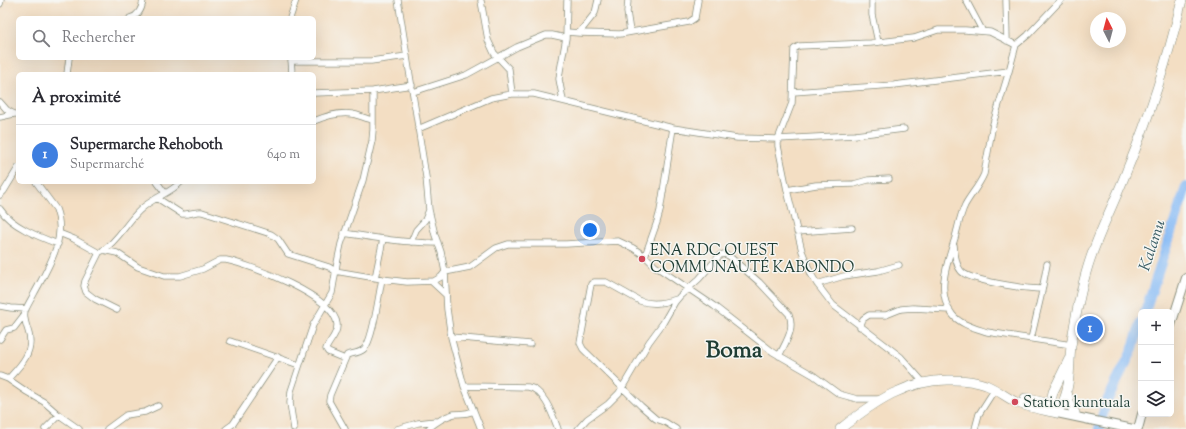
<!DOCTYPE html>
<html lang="fr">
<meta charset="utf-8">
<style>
:root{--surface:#fff;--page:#f2f2f3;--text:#2b2b33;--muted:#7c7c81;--line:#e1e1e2;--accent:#111827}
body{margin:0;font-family:"Sorts Mill Goudy",serif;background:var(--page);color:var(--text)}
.controls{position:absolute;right:12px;bottom:12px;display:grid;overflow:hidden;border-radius:6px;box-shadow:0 4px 16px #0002}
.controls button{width:36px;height:36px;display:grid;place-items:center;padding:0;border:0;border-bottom:1px solid var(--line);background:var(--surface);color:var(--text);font:20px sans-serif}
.compass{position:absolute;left:1090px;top:12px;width:36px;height:36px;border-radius:50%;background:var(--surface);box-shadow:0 4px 16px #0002;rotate:354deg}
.you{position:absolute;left:590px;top:230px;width:14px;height:14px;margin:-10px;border:3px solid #fff;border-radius:50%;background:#1a73e8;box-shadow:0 0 0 6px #1a73e833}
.badge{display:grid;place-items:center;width:26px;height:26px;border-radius:50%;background:var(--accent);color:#fff;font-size:13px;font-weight:700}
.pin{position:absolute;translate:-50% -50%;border:2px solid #fff;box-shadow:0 1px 4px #0006}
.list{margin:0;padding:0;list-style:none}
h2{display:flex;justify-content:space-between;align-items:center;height:52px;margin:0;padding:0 16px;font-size:17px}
h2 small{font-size:13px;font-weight:400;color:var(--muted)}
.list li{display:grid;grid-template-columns:26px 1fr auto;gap:12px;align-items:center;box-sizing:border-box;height:60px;padding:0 16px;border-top:1px solid var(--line)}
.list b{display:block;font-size:15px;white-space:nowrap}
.list p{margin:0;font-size:13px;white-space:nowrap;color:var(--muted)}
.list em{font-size:13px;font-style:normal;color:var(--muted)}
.icon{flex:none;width:22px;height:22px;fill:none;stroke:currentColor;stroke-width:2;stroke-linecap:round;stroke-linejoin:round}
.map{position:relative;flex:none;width:1186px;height:429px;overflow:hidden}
.search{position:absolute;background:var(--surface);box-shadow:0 4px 16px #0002;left:16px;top:16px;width:300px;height:44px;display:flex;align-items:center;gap:10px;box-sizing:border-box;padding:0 14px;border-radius:6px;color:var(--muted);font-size:15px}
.panel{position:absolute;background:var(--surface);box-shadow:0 4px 16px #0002;left:16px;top:72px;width:300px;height:112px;border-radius:6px}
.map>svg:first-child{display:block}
</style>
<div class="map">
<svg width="1186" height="429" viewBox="0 0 1186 429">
<rect width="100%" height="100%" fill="#f6f6f2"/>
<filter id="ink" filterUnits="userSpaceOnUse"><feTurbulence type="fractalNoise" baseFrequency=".025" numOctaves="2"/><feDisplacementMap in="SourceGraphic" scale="8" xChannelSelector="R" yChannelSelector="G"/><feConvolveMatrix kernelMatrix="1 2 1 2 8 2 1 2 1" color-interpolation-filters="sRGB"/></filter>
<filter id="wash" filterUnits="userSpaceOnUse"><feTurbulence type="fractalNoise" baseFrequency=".012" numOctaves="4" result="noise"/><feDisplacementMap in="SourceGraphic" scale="16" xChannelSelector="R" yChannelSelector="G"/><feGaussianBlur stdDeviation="0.9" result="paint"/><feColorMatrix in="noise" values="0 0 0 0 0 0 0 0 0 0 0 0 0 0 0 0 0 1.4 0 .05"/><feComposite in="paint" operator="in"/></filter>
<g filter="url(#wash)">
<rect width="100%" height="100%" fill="#f3dec3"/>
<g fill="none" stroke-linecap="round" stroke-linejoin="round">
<!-- river -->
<path stroke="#88bbf5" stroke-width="10" d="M1145,312L1186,187
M1099,429L1106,403L1132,351L1141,323"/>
</g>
</g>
<g filter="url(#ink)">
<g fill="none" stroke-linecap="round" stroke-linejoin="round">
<defs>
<path id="minor" d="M628,0L627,12L630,32
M872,0V15L878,42
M966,0L982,30
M1006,0L1007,41
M1061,0L1028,35L1016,45L1009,71L993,124L984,174C979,186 971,194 965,205C960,215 958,227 955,238C948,261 935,292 952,314C959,324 975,328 987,332L1072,345
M481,1L488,40L494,53L509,69L512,94
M0,4L1,0
M130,18C139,16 142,9 143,0
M290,18L296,0
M567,32L579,33L595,13L598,0
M579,33L620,34L689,22L695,18L698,0
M291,58L292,74
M291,61H371L407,56
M67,74L69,58
M413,92L466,75L517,47L546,35H552L566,38
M793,92L894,85L1009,71
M314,93L373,91L412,85
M563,100L559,79L560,71L566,38L567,0
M0,102L7,110L14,114H18
M0,117L14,114
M314,121C326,116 338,112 352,114C359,115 366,119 373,120
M418,129L491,98L512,94H534L673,128L737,138L778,139L855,135L904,129
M157,182L165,193
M787,190L816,185L854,184L868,180L889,179
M0,195L4,191L18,168
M157,198L182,214C189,215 195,211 202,212L271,234L278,239L288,254L329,267L335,271L382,279L407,282L434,281L441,277L445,272L441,252L435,235L429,210L426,177L398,0
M0,209C11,226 39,237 58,244
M797,232L852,228
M59,233L74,239L99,253L85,281L84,286L86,292L95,299L117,310
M344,233C375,238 406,243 438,243
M411,242L416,230L425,220L429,210
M954,245C955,253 955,264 961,271C969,281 1028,289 1042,289
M103,250L117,253L138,267L164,276H180L203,269L220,260H226C251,265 334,296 337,324C338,334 329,341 326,349L328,352L345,359
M102,251C118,241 126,223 140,210C152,198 169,194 181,182
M645,256L655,266L714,306L773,352L813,375L839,394L857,399H881
M375,278L383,239
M432,282L446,295
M817,284L844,276L878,271L899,265
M0,306L11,308L26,309
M860,327L863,319L869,315H886L901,309L913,308L949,310
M451,337L530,344
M0,339L6,330L14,328L24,315
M1031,339L1041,296L1047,264
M230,341L299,365
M0,376L8,379L27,392L44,402L59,415L79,429
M8,379C19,367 34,353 29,334C27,326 23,319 25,311C28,304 32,298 35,292C49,266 67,238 56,209L36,182
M923,382L901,357L833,305L817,284L811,274L802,251L787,190L778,146V139L792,103L794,49L799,46L871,43L914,38L938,30H965L990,32L1016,45
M464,386L528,387C544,389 553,416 558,429
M45,429L59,415
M107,429L126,415L145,412L158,406
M226,429L233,424L278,357
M294,429L290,403L291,391L313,325L332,293L337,263L341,244L363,180L372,141L373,130V91
M345,429L329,401L330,395L347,355C352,353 358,354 364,349C373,341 379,293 382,279
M397,429L418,423L436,421
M428,429C436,422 443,417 454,414C461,413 465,415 473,411
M481,429L464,386L451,337L447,309L445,272L470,267L496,248L508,244H566L618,241L633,248L645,256L657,222L660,211L673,128
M578,429L587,419L608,404L619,393L649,342L663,323L675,302L680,296L699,279L720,255L724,254L729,256L759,282L789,314C795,330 786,341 779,356
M676,429L665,422L656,419L641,406L583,349L580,343L591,284L594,282H606L640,301C653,305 664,303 677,299
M975,429L979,414L995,389"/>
<path id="secondary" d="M1171,325L1186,278
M1057,413L1133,429
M1138,429L1142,414"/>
<path id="trunk" d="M1067,392L1070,404L1075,413
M1025,398L1055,405
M1049,411L1053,392L1069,359
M840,429C874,402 908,378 953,380C964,380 975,381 986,385C998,390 1007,398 1018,403C1030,408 1044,410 1057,413C1060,408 1063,403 1065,397C1071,381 1069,363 1071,346C1075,319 1080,292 1088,266C1098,233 1115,202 1127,170C1150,115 1168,58 1182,0"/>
</defs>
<!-- minor casing -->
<use href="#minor" stroke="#898e7c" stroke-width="7"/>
<!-- secondary casing -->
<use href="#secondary" stroke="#898e7c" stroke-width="10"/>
<!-- trunk casing -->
<use href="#trunk" stroke="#898e7c" stroke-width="10"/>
<!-- minor -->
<use href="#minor" stroke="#fff" stroke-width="5.5"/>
<!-- secondary -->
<use href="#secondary" stroke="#fff" stroke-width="8"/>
<!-- trunk -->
<use href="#trunk" stroke="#fff" stroke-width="9"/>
</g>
</g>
<!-- markers -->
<g fill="#d1495b" stroke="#f6f6f2" stroke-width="1.5">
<circle cx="642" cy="259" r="4"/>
<circle cx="1015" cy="402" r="4"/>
</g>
<g text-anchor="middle" stroke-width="3" stroke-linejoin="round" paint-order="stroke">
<!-- poi labels -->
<g font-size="15" fill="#1f3d34" stroke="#f6f6f2" text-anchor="start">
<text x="650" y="255">ENA RDC OUEST<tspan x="650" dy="17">COMMUNAUTÉ KABONDO</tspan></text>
<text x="1023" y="407">Station kuntuala</text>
</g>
<!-- water labels -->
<g font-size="16" font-style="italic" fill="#395c64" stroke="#f6f6f2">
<text transform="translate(1151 245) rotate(-72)" y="6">Kalamu</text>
</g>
<!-- town labels -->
<g font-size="23" font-weight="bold" fill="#1f3d34" stroke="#f6f6f2">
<text x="734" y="357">Boma</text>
</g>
</g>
</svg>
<div class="controls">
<button>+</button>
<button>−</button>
<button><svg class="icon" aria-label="layers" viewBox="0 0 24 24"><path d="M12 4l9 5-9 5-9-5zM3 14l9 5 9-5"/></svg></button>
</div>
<svg class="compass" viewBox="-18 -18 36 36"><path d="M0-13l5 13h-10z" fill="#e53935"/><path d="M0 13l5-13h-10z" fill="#7c7c81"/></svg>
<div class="you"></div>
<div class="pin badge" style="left:1090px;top:329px;background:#3f7fe0">1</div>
<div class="search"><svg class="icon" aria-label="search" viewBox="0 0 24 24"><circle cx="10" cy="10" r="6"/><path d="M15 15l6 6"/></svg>Rechercher</div>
<section class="panel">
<h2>À proximité<small></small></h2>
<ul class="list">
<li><span class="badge" style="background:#3f7fe0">1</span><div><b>Supermarche Rehoboth</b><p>Supermarché</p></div><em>640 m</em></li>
</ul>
</section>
</div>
